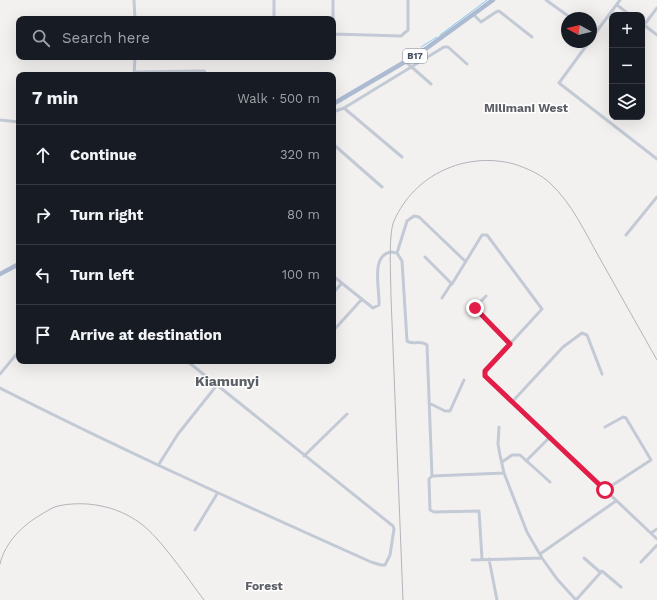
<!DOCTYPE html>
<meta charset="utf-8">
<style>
:root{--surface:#171b24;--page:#20242c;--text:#f1f3f6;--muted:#9ea1a6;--line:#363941}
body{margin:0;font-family:"Work Sans",sans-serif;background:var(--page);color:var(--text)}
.controls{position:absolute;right:12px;top:12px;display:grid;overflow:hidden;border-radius:8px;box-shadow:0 4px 16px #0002}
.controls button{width:36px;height:36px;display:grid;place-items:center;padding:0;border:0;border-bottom:1px solid var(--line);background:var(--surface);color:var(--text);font:20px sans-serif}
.compass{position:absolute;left:561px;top:12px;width:36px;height:36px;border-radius:50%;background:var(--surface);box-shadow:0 4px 16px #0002;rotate:278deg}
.stop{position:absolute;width:12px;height:12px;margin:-9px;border:3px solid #e11d48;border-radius:50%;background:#fff}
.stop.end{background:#e11d48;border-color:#fff;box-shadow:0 1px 4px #0008}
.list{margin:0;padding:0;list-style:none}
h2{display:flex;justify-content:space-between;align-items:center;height:52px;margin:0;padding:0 16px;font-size:17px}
h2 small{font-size:13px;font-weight:400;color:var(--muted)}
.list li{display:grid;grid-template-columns:26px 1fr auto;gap:12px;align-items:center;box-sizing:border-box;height:60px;padding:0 16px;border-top:1px solid var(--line)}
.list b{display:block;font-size:15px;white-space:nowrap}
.list em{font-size:13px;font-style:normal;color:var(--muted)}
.icon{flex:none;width:22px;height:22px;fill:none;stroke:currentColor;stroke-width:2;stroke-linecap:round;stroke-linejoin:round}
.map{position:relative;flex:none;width:657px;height:600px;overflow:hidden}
.search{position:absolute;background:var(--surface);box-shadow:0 4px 16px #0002;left:16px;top:16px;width:320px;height:44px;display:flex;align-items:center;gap:10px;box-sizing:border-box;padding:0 14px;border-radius:8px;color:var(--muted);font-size:15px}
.panel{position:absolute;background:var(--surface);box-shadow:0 4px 16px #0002;left:16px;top:72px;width:320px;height:292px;border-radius:8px}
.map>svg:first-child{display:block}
</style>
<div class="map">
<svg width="657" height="600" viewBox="0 0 657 600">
<rect width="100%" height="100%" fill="#f3f1f0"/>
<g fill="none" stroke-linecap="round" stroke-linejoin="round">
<!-- stream -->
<path stroke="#84cef5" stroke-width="1" d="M440,35L487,0
M421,47L437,37"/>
<!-- minor -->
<path stroke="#c3cad6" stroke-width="3" d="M134,0L135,19
M274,0V19
M546,0L571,18
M617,5L630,15
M474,15L481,22L496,12L499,11L532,37
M642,24L644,25L657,8
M642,28L644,25L657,35
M333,34L401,36L408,30V0
M591,39L620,0
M589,42L559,83L657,159
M333,52V0
M332,59L333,57
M406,62L431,84
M134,72L198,71H204L207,75
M134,75L135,57
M344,108L402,157
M333,112L344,108L444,47H448L467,64
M0,120L19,122
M333,144L382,187
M626,235L657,197
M397,253L407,221L414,216L419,217L465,261
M425,257L452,284L482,235H487L542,309L485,371V376L657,539
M333,276L373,308L379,305C380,290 370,255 391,252L397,253L402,261L407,341C412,345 421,340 427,345L432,476L504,473
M333,293L342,283
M486,296L475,308L510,344
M442,298L451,284
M333,331L362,299
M0,374L19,351
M0,388C122,450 246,506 371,562L381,565H385L390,555L394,529L393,526L187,361
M512,402L563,347L582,333L587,335L602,374
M429,403L445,411H450L464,380
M499,427L498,444L500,455L504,473L527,532L542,558L557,579L576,600
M304,456L347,414
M526,461L550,437
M502,462L512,455H520L550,482
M159,464L178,434L217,385
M432,476L429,479L430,510L434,512L479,511L482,559
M605,490L651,460L626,418L623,417L605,427
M195,530L217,494
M651,533L657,529
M540,554L616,501
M584,558L600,572
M489,559L497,600
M472,560L542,558
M641,562L657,545
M576,600L602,571L621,587"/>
<!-- primary -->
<path stroke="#adbbd2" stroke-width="4.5" d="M333,104L420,53L493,0
M0,274L19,264"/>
<!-- rail -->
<path stroke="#b2b4bb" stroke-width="1" d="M0,564C5,542 23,525 42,514C47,511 53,507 58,506C86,500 117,506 140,523C160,537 188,579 204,600
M403,600L391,297C391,281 388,234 394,221C414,175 465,151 514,164C526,168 541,174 551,184C572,204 585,232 599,257C618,291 638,326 657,360"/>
</g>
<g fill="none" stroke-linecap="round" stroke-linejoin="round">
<!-- route -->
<path stroke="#e11d48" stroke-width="5" d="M475,308L510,344L485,371V376L605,490"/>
</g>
<g text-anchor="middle" stroke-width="3" stroke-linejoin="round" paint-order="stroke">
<!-- shield labels -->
<rect fill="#fff" stroke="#7e8490" stroke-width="1" x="403" y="49" width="24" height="14" rx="3"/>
<g font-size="9" font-weight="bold" fill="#465060">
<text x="415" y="59">B17</text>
</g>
<!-- quarter labels -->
<g font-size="12" font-weight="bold" fill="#5c5f66" stroke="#fff">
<text x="526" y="112">Milimani West</text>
<text x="264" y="590">Forest</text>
</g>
<!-- district labels -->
<g font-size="14" font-weight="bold" fill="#5c5f66" stroke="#fff">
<text x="227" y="386">Kiamunyi</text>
</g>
</g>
</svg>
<div class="controls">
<button>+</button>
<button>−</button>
<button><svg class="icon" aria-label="layers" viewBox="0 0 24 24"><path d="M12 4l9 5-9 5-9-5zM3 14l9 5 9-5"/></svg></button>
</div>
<svg class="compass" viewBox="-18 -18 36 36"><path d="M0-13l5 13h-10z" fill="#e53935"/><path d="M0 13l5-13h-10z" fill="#9ea1a6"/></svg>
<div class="stop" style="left:605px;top:490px"></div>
<div class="stop end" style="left:475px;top:308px"></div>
<div class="search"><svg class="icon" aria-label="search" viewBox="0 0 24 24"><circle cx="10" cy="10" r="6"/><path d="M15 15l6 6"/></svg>Search here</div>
<section class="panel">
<h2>7 min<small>Walk · 500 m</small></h2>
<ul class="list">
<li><svg class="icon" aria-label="ahead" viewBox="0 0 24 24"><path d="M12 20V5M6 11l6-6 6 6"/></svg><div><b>Continue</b></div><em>320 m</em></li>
<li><svg class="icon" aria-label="right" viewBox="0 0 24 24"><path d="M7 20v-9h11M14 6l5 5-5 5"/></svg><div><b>Turn right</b></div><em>80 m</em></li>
<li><svg class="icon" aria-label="left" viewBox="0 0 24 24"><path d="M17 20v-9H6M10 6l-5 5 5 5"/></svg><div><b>Turn left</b></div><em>100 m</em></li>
<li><svg class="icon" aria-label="arrive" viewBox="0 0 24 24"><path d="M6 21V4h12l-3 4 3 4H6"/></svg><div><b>Arrive at destination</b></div></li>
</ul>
</section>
</div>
